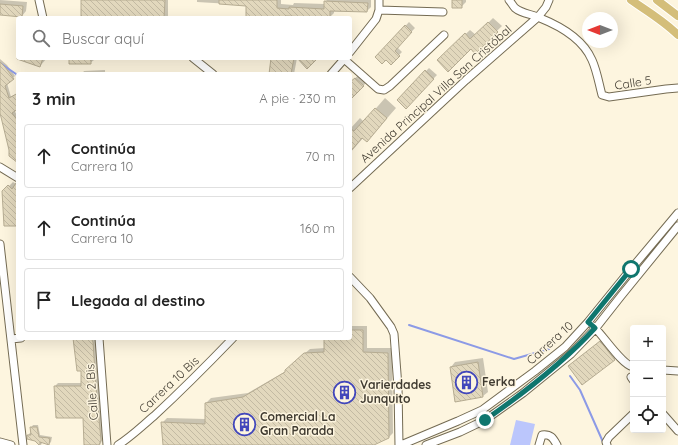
<!DOCTYPE html>
<html lang="es">
<meta charset="utf-8">
<style>
:root{--surface:#fff;--page:#f2f2f2;--text:#222;--muted:#767676;--line:#e0e0e0}
body{margin:0;font-family:Quicksand,sans-serif;background:var(--page);color:var(--text)}
.controls{position:absolute;right:12px;bottom:12px;display:grid;overflow:hidden;border-radius:4px;box-shadow:0 4px 16px #0002}
.controls button{width:36px;height:36px;display:grid;place-items:center;padding:0;border:0;border-bottom:1px solid var(--line);background:var(--surface);color:var(--text);font:20px sans-serif}
.compass{position:absolute;left:582px;top:12px;width:36px;height:36px;border-radius:50%;background:var(--surface);box-shadow:0 4px 16px #0002;rotate:270deg}
.stop{position:absolute;width:12px;height:12px;margin:-9px;border:3px solid #0f766e;border-radius:50%;background:#fff}
.stop.end{background:#0f766e;border-color:#fff;box-shadow:0 1px 4px #0008}
.list{margin:0;padding:0;list-style:none}
h2{display:flex;justify-content:space-between;align-items:center;height:52px;margin:0;padding:0 16px;font-size:17px}
h2 small{font-size:13px;font-weight:400;color:var(--muted)}
.list li{display:grid;grid-template-columns:26px 1fr auto;gap:12px;align-items:center;box-sizing:border-box;height:64px;margin:0 8px 8px;padding:0 8px;border:1px solid var(--line);border-radius:4px}
.list b{display:block;font-size:15px;white-space:nowrap}
.list p{margin:0;font-size:13px;white-space:nowrap;color:var(--muted)}
.list em{font-size:13px;font-style:normal;color:var(--muted)}
.icon{flex:none;width:22px;height:22px;fill:none;stroke:currentColor;stroke-width:2;stroke-linecap:round;stroke-linejoin:round}
.map{position:relative;flex:none;width:678px;height:445px;overflow:hidden}
.search{position:absolute;background:var(--surface);box-shadow:0 4px 16px #0002;left:16px;top:16px;width:336px;height:44px;display:flex;align-items:center;gap:10px;box-sizing:border-box;padding:0 14px;border-radius:4px;color:var(--muted);font-size:15px}
.panel{position:absolute;background:var(--surface);box-shadow:0 4px 16px #0002;left:16px;top:72px;width:336px;height:268px;border-radius:4px}
.map>svg:first-child{display:block}
</style>
<div class="map">
<svg width="678" height="445" viewBox="0 0 678 445">
<defs>
<pattern id="building-back-hatch" width="6" height="6" patternUnits="userSpaceOnUse"><rect width="6" height="6" fill="#e2d8bd"/><path d="M-1 5l2 2M0 0l6 6M5-1l2 2" fill="none" stroke="#c3baa3"/></pattern>
</defs>
<rect width="100%" height="100%" fill="#fdf5df"/>
<!-- pitch -->
<path fill="#bbc6fc" d="M516,420L535,424L530,445H510Z"/>
<!-- shadow -->
<path fill="#0003" d="M0,0L27,2L26,11L22,16L0,14Z
M82,0H168V18H82Z
M197,0H281V4L293,5L294,3L325,4V2L327,0H371V7L367,11L334,10V13L330,17L288,15V18H247V5L197,2Z
M453,0H466V2L461,7Z
M493,18L502,26L475,52L471,48L438,60L470,30L476,35Z
M409,22L415,28L397,47L402,52L391,63L386,58L377,57Z
M20,58H47L40,66Z
M70,58H94V60L90,63Z
M229,58H236L234,60H229Z
M272,58H297L294,74H270Z
M0,59L7,65L15,76L7,83L11,97L18,93V108L14,110L18,117V161L0,110Z
M429,68L437,75L406,107L398,100Z
M105,70V74H82L84,71Z
M362,71L370,79L350,99V84Z
M385,98L396,108L376,131L367,141L363,138L350,153V129L360,118L364,122Z
M13,182L16,184L18,182V225L3,192Z
M350,326H367V348H392L393,433L388,438L371,445H164L162,423L167,418L206,419V403L211,398L248,393L286,371L291,365L310,349L325,348V338H350Z
M75,338L96,339L99,383L104,436L101,443L100,445H85L84,417H57L55,386L58,383H82V369Z
M605,338L619,354L615,359L582,384L573,362Z
M483,358L488,392L483,396L451,367L455,362Z
M33,425H38L40,435L52,437L51,442L49,444L42,442V443L41,445L36,440L28,435L30,433H32L31,428Z"/>
<g fill="none" stroke-linecap="round" stroke-linejoin="round">
<!-- stream -->
<path stroke="#8c9ae6" stroke-width="2" d="M0,63L16,74L18,77
M409,325L514,359L549,349
M570,376L580,390L603,442"/>
</g>
<!-- building -->
<path fill="url(#building-back-hatch)" stroke="#b6ac92" d="M81,0H165L164,18H81Z
M219,0H277V8L289,9V7L324,9V1L368,3L367,12L330,11V18L285,16V18H246V6L219,4Z
M452,0H462V8H452Z
M0,4L23,6L22,17L0,15Z
M488,22L498,32L475,54L471,49L448,72L437,60L465,33L470,39Z
M405,25L412,32L395,51L400,56L391,65L386,60L382,64L375,57Z
M17,58H43L40,67L17,59Z
M69,58H91V64H69Z
M271,58H294L291,74H269Z
M297,58H318L307,69Z
M0,62L5,67L14,79L5,86L9,98L18,93V109L12,113L18,121V163L9,156V150L0,113Z
M425,70L434,79L406,109L397,100Z
M355,78L364,86L350,100V82Z
M375,108L387,118L367,142L362,138L350,152V128L354,131Z
M16,183H18V226H4L2,191L8,185L12,189Z
M350,330H363V352L388,353L389,438L374,445H163L161,422L205,424V403L243,397L285,372V370L304,353L324,352V338H350Z
M73,338H91L93,342L96,387L101,440L99,445H84L83,418H56L54,386H81V371H77Z
M600,341L615,360L582,385L568,366Z
M478,362L483,397L455,402L450,367Z
M30,427H37L39,437L50,438L49,445L40,442V445H39L35,441L27,439V435H31Z"/>
<g fill="none" stroke-linecap="round" stroke-linejoin="round">
<defs>
<path id="minor" d="M39,0L43,18
M509,0C511,2 513,6 515,8C522,14 532,14 540,18C560,26 583,39 592,60C597,71 599,84 602,95L609,97L666,89L678,88
M379,10L443,12
M350,52L376,19L379,10V0
M193,58L213,74
M344,59L378,89L384,90L390,86L444,35
M331,74L345,58
M0,167L18,178
M350,188L466,80L538,17L546,7L549,0
M0,244L23,445
M350,277L370,298L391,327L394,334L398,387L399,445
M593,326C604,336 621,364 633,367
M99,338L107,445
M11,339L21,338
M663,370L678,371
M631,377L633,380
M663,414L678,431
M0,442L11,445
M118,445C131,437 142,426 154,416C181,391 207,365 233,338
M401,445L458,421L482,410L535,371L565,347L588,322L631,269L678,213
M426,445L460,432L485,420L523,393L571,354L595,329L621,296L678,226
M539,445L542,435C551,434 553,438 557,445
M607,445L606,442L609,437L633,414"/>
<path id="major" d="M631,0C647,11 664,21 678,35
M657,0L678,16"/>
</defs>
<!-- minor casing -->
<use href="#minor" stroke="#746b53" stroke-width="9"/>
<!-- major casing -->
<use href="#major" stroke="#fff" stroke-width="10"/>
<!-- minor -->
<use href="#minor" stroke="#fff" stroke-width="7"/>
<!-- major -->
<use href="#major" stroke="#d4be7a" stroke-width="8"/>
</g>
<g fill="none" stroke-linecap="round" stroke-linejoin="round">
<!-- route -->
<path stroke="#0f766e" stroke-width="5" d="M485,420C524,393 563,363 595,328L588,322L631,269"/>
</g>
<!-- icons -->
<defs>
<symbol id="building-ring" viewBox="-11 -11 22 22"><circle r="9.5" fill="#fdf5df" stroke="#4247bb" stroke-width="1.5"/><path d="M-4-6H4V6H1V3H-1V6H-4ZM-2.5-4.3h1.7v1.8h-1.7ZM.8-4.3h1.7v1.8H.8ZM-2.5-1h1.7V.8h-1.7ZM.8-1h1.7V.8H.8Z" fill="#4247bb"/></symbol>
</defs>
<g fill-rule="evenodd">
<use href="#building-ring" x="454" y="370" width="25" height="25"/>
<use href="#building-ring" x="332" y="380" width="25" height="25"/>
<use href="#building-ring" x="232" y="412" width="25" height="25"/>
</g>
<g text-anchor="middle" stroke-width="3" stroke-linejoin="round" paint-order="stroke">
<!-- street labels -->
<g font-size="12" fill="#403b31" stroke="#fdf5df">
<text transform="translate(633 83) rotate(-9)" y="4">Calle 5</text>
<text transform="translate(436 94) rotate(-42)" y="4">Avenida Principal Villa San Cristóbal</text>
<text transform="translate(550 343) rotate(-42)" y="4">Carrera 10</text>
<text transform="translate(169 385) rotate(-43)" y="4">Carrera 10 Bis</text>
<text transform="translate(92 392) rotate(-94)" y="4">Calle 2 Bis</text>
</g>
<!-- poi labels -->
<g font-size="12" font-weight="bold" fill="#403b31" stroke="#fdf5df" text-anchor="start">
<text x="482" y="386">Ferka</text>
<text x="360" y="389">Varierdades<tspan x="360" dy="14">Junquito</tspan></text>
<text x="260" y="421">Comercial La<tspan x="260" dy="14">Gran Parada</tspan></text>
</g>
</g>
</svg>
<div class="controls">
<button>+</button>
<button>−</button>
<button><svg class="icon" aria-label="locate" viewBox="0 0 24 24"><circle cx="12" cy="12" r="6"/><path d="M12 2v4M12 18v4M2 12h4M18 12h4"/></svg></button>
</div>
<svg class="compass" viewBox="-18 -18 36 36"><path d="M0-13l5 13h-10z" fill="#e53935"/><path d="M0 13l5-13h-10z" fill="#767676"/></svg>
<div class="stop" style="left:631px;top:269px"></div>
<div class="stop end" style="left:485px;top:420px"></div>
<div class="search"><svg class="icon" aria-label="search" viewBox="0 0 24 24"><circle cx="10" cy="10" r="6"/><path d="M15 15l6 6"/></svg>Buscar aquí</div>
<section class="panel">
<h2>3 min<small>A pie · 230 m</small></h2>
<ul class="list">
<li><svg class="icon" aria-label="ahead" viewBox="0 0 24 24"><path d="M12 20V5M6 11l6-6 6 6"/></svg><div><b>Continúa</b><p>Carrera 10</p></div><em>70 m</em></li>
<li><svg class="icon" aria-label="ahead" viewBox="0 0 24 24"><path d="M12 20V5M6 11l6-6 6 6"/></svg><div><b>Continúa</b><p>Carrera 10</p></div><em>160 m</em></li>
<li><svg class="icon" aria-label="arrive" viewBox="0 0 24 24"><path d="M6 21V4h12l-3 4 3 4H6"/></svg><div><b>Llegada al destino</b></div></li>
</ul>
</section>
</div>
